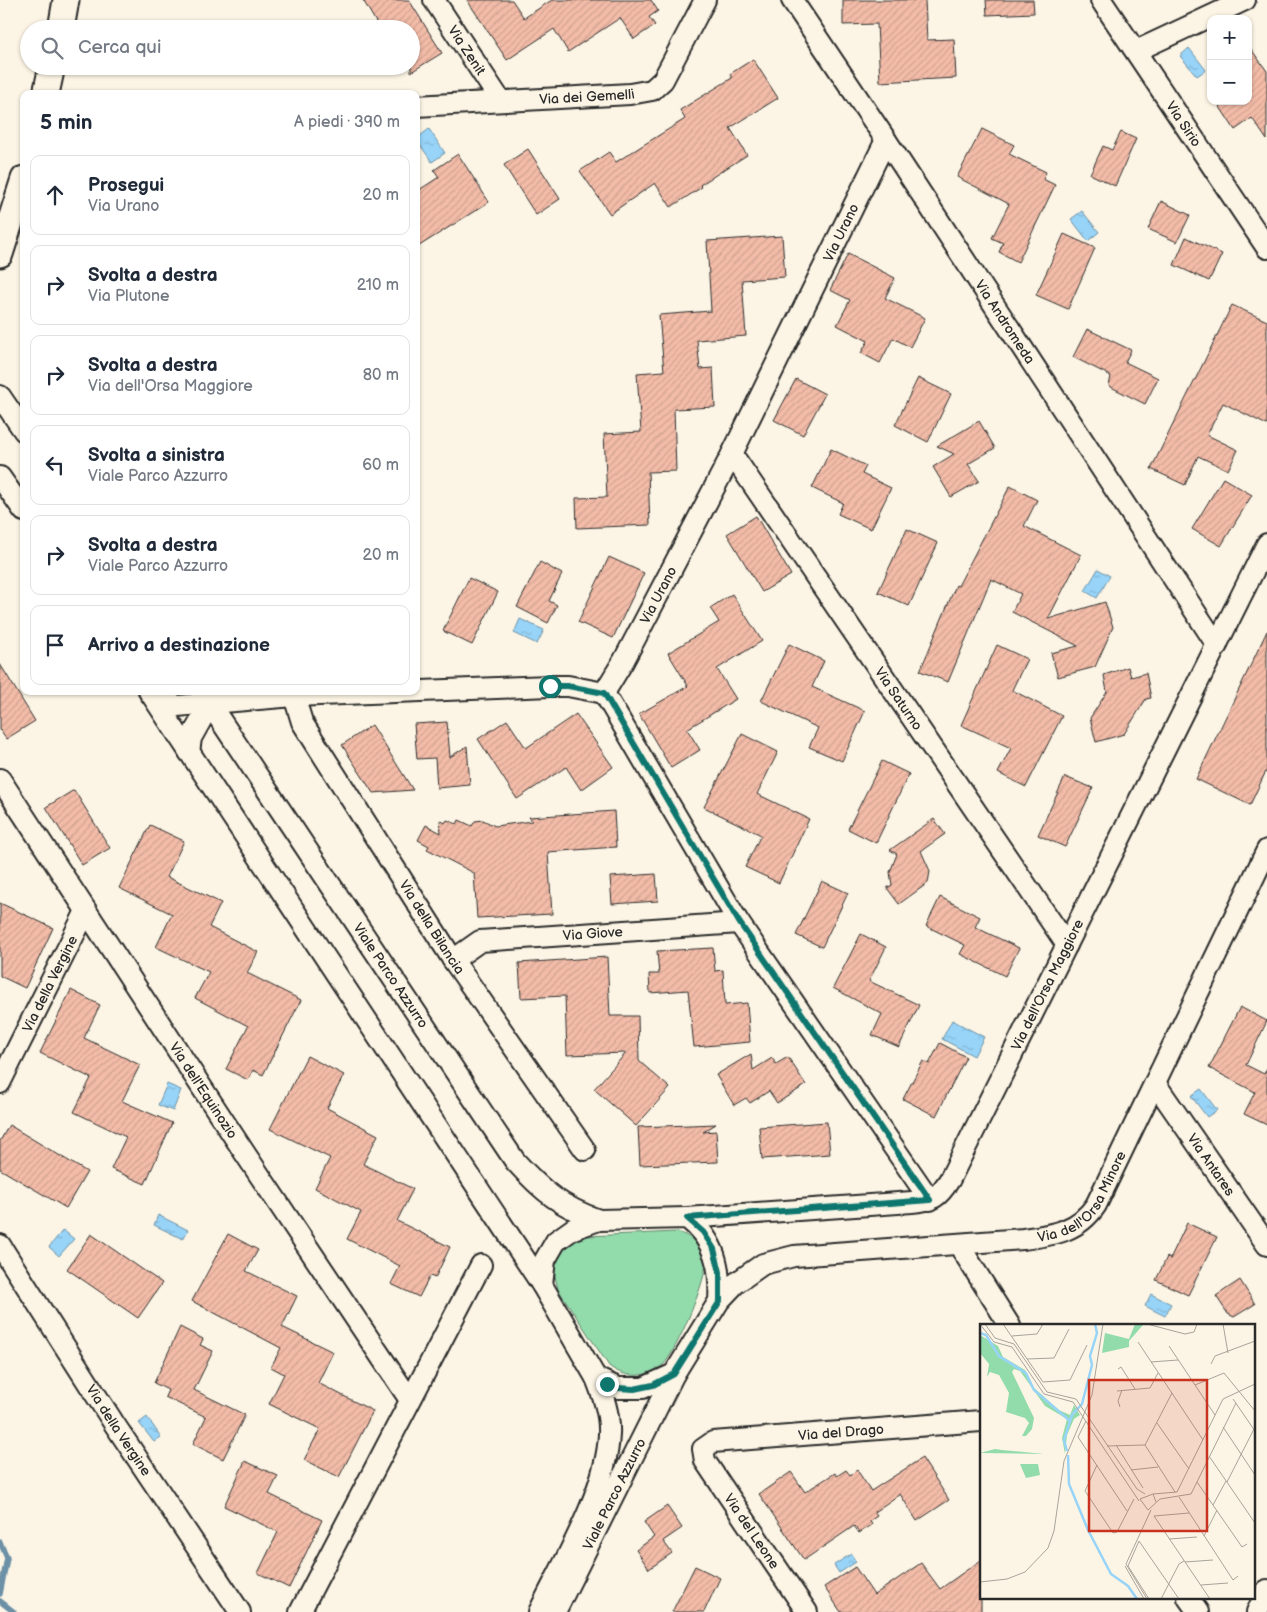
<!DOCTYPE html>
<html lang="it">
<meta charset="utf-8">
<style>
:root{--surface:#fff;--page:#f2f2f3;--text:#1f2937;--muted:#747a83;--line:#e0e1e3}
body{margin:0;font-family:"Balsamiq Sans",sans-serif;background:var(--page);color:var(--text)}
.controls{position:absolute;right:15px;top:15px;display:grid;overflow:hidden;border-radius:10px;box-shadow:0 1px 4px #0004}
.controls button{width:45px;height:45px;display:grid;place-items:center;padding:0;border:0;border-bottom:1px solid var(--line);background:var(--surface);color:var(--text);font:25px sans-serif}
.stop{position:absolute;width:15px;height:15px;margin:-11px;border:4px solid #0f766e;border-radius:50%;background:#fff}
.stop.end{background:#0f766e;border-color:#fff;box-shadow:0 1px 5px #0008}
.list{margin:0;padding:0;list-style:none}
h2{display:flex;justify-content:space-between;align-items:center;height:65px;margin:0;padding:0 20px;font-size:21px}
h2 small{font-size:16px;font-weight:400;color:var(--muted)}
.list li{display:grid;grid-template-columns:32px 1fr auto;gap:15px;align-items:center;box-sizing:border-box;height:80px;margin:0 10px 10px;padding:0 10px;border:1px solid var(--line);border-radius:10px}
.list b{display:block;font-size:19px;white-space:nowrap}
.list p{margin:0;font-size:16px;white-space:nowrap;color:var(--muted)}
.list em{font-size:16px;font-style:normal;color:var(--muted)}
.icon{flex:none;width:28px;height:28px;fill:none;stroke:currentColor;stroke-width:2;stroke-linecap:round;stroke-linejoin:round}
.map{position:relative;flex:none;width:1267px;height:1612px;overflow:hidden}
.search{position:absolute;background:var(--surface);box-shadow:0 1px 4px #0004;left:20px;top:20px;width:400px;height:55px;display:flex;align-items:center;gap:12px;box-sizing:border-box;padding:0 18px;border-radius:28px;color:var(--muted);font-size:19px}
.panel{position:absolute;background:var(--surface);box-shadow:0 1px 4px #0004;left:20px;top:90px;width:400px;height:605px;border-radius:10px}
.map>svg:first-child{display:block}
</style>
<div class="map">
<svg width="1267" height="1612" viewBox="0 0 1267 1612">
<defs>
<pattern id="water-ripples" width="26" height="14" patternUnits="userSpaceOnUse" patternTransform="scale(1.25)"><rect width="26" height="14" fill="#97d4f8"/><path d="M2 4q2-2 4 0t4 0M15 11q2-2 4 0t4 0" fill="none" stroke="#82b6d5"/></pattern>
<pattern id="building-hatch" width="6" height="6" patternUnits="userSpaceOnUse" patternTransform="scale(1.25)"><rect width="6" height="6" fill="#f3bca8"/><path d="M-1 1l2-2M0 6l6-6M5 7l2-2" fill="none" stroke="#d0a291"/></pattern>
</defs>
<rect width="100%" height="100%" fill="#fcf5e5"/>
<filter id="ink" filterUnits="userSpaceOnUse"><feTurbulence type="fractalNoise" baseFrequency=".02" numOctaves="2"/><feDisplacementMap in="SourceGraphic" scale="10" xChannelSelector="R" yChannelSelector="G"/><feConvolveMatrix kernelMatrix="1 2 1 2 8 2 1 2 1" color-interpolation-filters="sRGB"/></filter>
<g filter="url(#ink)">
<!-- green -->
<path fill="#92dbab" stroke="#5e836b" d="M676,1232C690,1235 703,1244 706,1259C709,1275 675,1355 663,1365C647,1378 625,1379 609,1366L558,1289L554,1272L559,1254L567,1244L587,1236Z"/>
<!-- water -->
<path fill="url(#water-ripples)" stroke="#6c90a6" d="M1189,48L1206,70L1197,76L1180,56Z
M429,129L445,153L432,162L416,139Z
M1082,211L1099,232L1088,241L1071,219Z
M1098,569L1110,576L1097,598L1085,591Z
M520,619L544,630L537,644L514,633Z
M952,1020L984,1037L974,1056L942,1039Z
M167,1084L181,1090L173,1111L158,1105Z
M1201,1089L1217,1110L1207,1117L1191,1096Z
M158,1215L188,1230L183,1239L154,1225Z
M63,1230L74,1239L59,1256L49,1247Z
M1151,1294L1171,1304L1165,1316L1145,1306Z
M147,1417L161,1437L154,1442L139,1423Z
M851,1554L856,1562L839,1573L834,1565Z"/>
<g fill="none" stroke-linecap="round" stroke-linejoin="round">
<!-- stream -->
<path stroke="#6c90a6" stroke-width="5.5" d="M0,1542L7,1558L0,1594
M0,1601L14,1612"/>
</g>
<!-- building -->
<path fill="url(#building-hatch)" stroke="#2b2b2b" d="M363,0H409L442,53L411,72V29H380Z
M467,0H512L524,18L552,0H651L658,11L649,17L655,25L634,39L620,18L568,52L554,29L507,60Z
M843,0H925L927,40L954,39L956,78L880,82L877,24L843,25Z
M986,0H1033L1034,13L987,15Z
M1248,45L1267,71V140L1252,118L1235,130L1216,101H1248Z
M753,59L778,98L730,128L747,155L700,185L702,187L671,207L655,183L610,214L580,171L609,152L616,162L685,119L680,110L732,78L730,74Z
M982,129L1014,145L1009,154L1046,172L1043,179L1055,185L1018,262L999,252L1003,243L992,238L1009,204L957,177Z
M1121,132L1136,139L1115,186L1090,174L1103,146L1112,150Z
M528,149L560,199L536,215L504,165Z
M458,154L489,202L416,248V192L439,177L434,170Z
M1161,201L1190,215L1177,242L1148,229Z
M1064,234L1095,248L1068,309L1036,295Z
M782,236L785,277L742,280L746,336L697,340L700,369L713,368L715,407L674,409L676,471L648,472L650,525L577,528L576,498L607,497L604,434L641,432L637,373L664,371L659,315L711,311L707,241Z
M1186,237L1222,254L1209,281L1174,265Z
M848,254L895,278L885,298L925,318L910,347L893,338L880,363L861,353L868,341L837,325L850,300L830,290Z
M1232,305L1267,321V425L1223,403L1207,435L1238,450L1228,470L1198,456L1185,485L1151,469Z
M1087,329L1131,350L1125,362L1158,378L1145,404L1109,386L1111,376L1073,357Z
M918,378L951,394L928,442L895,425Z
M796,379L825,394L803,435L774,420Z
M979,421L995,448L968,464L979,481L951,497L933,467L954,454L937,446Z
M831,449L866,466L862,474L891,488L871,529L838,514L843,503L812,488Z
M1223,478L1252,495L1221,546L1192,529Z
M1010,486L1037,500L1024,526L1081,555L1048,619L1105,602L1113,627L1095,667L1058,677L1051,653L1078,646L1012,612L1021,594L991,579L948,682L920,671L956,585L958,586Z
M756,516L791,575L762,592L727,534Z
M907,529L938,543L909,606L878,592Z
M609,557L644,573L613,638L578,622Z
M540,562L562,574L549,601L557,605L548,623L517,607Z
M469,578L498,592L472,645L443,631Z
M732,594L762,641L717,669L736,699L687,729L700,750L671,768L639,714L688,686L668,653L719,622L710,608Z
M1267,631V769L1250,805L1196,779Z
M789,644L824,661L812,687L865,711L842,761L809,747L818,728L761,701Z
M997,645L1027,659L1012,690L1062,716L1026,787L998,773L1011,748L961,725Z
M0,664L35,721L6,739L0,730Z
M1128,667L1131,677L1146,673L1151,698L1146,699L1124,734L1096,742L1090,718L1107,692L1104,675Z
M576,714L613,767L581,790L566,767L517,799L478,739L507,720L526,748Z
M447,722L450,757L467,746L470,785L437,788L435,758L417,759L414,724Z
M372,725L413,790L373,793L342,745Z
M742,734L778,752L757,794L809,819L779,883L745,867L761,835L704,807Z
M882,761L909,774L876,843L848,829Z
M1065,777L1093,788L1065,847L1038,835Z
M74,790L110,848L82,865L46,807Z
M614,811L616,847L548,852L552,914L477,918L474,873L427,849L429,846L418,840L426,825L441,833L440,820L445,823L447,820L457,824L459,820L472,826L475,821L483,820L495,826L532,821L529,817Z
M934,819L945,834L921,851L930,871L928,883L899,904L887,888L892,885L890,872L897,854L890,850Z
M150,825L184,841L167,877L221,903L209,927L258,952L247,973L301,1000L263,1075L253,1070L248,1080L226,1069L248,1026L195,998L209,972L156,947L172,914L119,888Z
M656,874L658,901L612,904L610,877Z
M822,881L848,893L822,947L796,935Z
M940,897L980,917L975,927L1019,948L1005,976L960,954L965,945L926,926Z
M0,903L53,928L25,988L0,976Z
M861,934L886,947L869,981L919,1005L899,1047L872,1035L882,1014L833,988Z
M713,948L715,971L723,970L725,1005L747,1003L750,1042L694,1047L688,990L650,993L649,974H659L657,951Z
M607,957L610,1016H638L639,1061L670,1088L636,1126L594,1089L626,1053L567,1055L565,996L521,998L519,963Z
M71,990L100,1005L84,1038L140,1065L122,1101L172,1123L145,1184L111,1169L126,1137L74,1112L91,1078L40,1053Z
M1240,1007L1267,1021L1246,1065L1264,1074L1267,1068V1125L1244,1114L1255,1092L1209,1068Z
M940,1043L966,1057L936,1116L903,1099L923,1061L929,1064Z
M751,1054L753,1070L772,1058L776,1064L788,1057L806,1085L777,1103L769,1091L750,1103L746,1098L734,1105L716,1075Z
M307,1056L344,1075L327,1108L378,1135L363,1164L413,1189L397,1221L450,1247L435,1278L430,1276L419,1297L391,1284L400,1266L347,1239L361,1212L315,1188L330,1158L270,1129Z
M827,1122L830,1154L762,1159L759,1127Z
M716,1124L703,1132L716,1131L718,1162L640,1165L638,1127Z
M9,1125L87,1172L66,1208L0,1169V1141Z
M1187,1223L1217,1237L1188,1295L1156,1280L1167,1257L1170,1259Z
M91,1234L162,1283L138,1318L67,1269Z
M228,1234L258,1250L246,1271L297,1296L282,1327L333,1352L318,1383L373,1411L339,1477L304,1460L320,1429L269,1404L284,1374L271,1367L281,1348L192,1301Z
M1240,1280L1255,1304L1234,1317L1228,1314L1216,1296Z
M180,1327L203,1339L200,1345L213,1351L194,1390L245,1415L223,1459L193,1444L206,1417L165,1397L168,1390L154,1383Z
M922,1458L949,1500L917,1521L900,1494L874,1512L877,1516L870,1521L872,1525L859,1533L854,1526L804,1560L759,1494L791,1472L805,1492L835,1473L837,1476L846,1470L850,1475L857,1470L871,1491Z
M245,1461L278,1476L269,1494L322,1520L289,1588L258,1573L278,1532L224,1506Z
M667,1506L682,1528L663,1541L672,1553L649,1569L636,1550L654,1537L644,1522Z
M981,1560V1612H841L824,1587L855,1567L874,1595L921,1563L940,1589Z
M695,1566L720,1578L704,1612H672Z"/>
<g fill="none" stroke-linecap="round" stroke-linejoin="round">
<defs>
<g id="minor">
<path id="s1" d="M434,0L500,100"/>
<path id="s2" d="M792,0L886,140L1217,645"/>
<path id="s3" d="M1101,0L1267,248"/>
<path d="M1136,51L1245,0"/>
<path id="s4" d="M416,106L630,94L652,90L663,80L705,0"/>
<path d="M0,396L24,431"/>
<path id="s5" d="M732,454L1067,945"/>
<path d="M0,477L24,511"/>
<path d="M149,691L542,1285"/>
<path id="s6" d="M201,691L515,1161C542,1191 561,1207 599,1220"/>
<path d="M150,693L177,706L294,696L550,686H568L604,693"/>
<path id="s7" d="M604,693L624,660L732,454L886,140"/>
<path d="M604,693L739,923L930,1200"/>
<path id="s8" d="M294,696L302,722L453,960L585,1150"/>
<path d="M189,752L191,738L210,704"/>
<path id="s9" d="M0,779L246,1155L410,1400"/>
<path id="s10" d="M453,960L480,941L739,923"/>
<path id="s11" d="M0,1083L86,911"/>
<path id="s12" d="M1155,1083L1267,1245"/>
<path id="s13" d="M687,1218L912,1202C934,1200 938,1198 950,1179L1267,544"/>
<path id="s14" d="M0,1245L115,1425L240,1612"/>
<path d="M959,1245L1010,1326"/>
<path id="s15" d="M719,1301C721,1267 715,1240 687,1218L599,1220L573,1229L556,1241L545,1260L542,1285L596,1378L618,1388H643L674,1374L719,1301L736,1283L763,1264L794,1256L1023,1239C1052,1235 1078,1232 1096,1205L1267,850"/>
<path d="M1188,1598L1198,1612"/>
<path d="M300,1612L481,1265"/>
<path d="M539,1612C564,1561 607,1490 609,1434C610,1414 603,1396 596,1378"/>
<path id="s16" d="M555,1612L674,1374"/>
<path id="s17" d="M807,1612L705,1461L703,1449L713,1442L981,1421"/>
<path d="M1257,1612L1267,1590"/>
</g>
<path id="major" d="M61,29L66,0
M46,94L52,66
M0,254L24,179"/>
</defs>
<!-- minor casing -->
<use href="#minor" stroke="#2b2b2b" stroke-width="24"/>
<!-- major casing -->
<use href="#major" stroke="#2b2b2b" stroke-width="29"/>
<!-- minor -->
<use href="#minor" stroke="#fcf5e5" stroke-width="20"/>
<!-- major -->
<use href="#major" stroke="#fcf5e5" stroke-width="25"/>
</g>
</g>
<g fill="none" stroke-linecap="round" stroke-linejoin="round" filter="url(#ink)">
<!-- route -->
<path stroke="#0f766e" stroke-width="6" d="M550,686H568L604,693L739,922L930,1200L687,1218L703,1232L714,1249L720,1272V1301L674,1374L653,1385L634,1389L618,1388L607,1384"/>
</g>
<g text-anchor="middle" stroke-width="4.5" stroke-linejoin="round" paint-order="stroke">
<!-- street labels -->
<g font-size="14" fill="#2b2b2b" stroke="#fcf5e5">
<text dy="5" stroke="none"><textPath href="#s1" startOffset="60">Via Zenit</textPath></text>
<text dy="5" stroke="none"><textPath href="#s4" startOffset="171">Via dei Gemelli</textPath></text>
<text dy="5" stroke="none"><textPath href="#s3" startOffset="149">Via Sirio</textPath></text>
<text dy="5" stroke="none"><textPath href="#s7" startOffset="518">Via Urano</textPath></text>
<text dy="5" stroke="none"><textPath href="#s2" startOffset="386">Via Andromeda</textPath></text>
<text dy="5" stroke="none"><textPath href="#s7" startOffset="112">Via Urano</textPath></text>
<text dy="5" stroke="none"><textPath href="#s5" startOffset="296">Via Saturno</textPath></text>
<text dy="5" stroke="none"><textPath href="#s8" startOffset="270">Via della Bilancia</textPath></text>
<text dy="5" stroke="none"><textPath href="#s10" startOffset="146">Via Giove</textPath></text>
<text dy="5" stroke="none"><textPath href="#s6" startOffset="342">Viale Parco Azzurro</textPath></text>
<text dy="5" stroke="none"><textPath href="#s11" startOffset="111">Via della Vergine</textPath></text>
<text dy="5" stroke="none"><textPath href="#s13" startOffset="490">Via dell'Orsa Maggiore</textPath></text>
<text dy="5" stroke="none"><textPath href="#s9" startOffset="372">Via dell'Equinozio</textPath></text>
<text dy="5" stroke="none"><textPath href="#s12" startOffset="99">Via Antares</textPath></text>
<text dy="5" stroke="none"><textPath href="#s15" startOffset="951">Via dell'Orsa Minore</textPath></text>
<text dy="5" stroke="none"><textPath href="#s14" startOffset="220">Via della Vergine</textPath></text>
<text dy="5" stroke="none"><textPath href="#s17" startOffset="335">Via del Drago</textPath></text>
<text dy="5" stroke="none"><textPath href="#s16" startOffset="132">Viale Parco Azzurro</textPath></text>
<text transform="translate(752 1531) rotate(56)" y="5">Via del Leone</text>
</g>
</g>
<!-- overview -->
<g transform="translate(980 1324)">
<rect width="275" height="275" fill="#fcf5e5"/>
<path d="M155,0L163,1L149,17V23L122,29L125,9L149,15ZM0,11L18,22L23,33L45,46L53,63L79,86L90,91L94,81L100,91L94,95L87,111L85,130L82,114L87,95L65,82L40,47L34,45L32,48L54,94L52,105L46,112H42L49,99L45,94L26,88L29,69L19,51L10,48L7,53L9,40L0,29ZM15,125L22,126L64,130L0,129ZM40,140H58L60,151L46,154Z" fill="#92dbab"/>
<path fill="none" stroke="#97d4f8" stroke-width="2.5" d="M0,9L6,11L19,32L46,49L54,66L90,97M87,127L84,116L92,91L102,80L112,41L110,32L117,9L115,0M88,131L89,160L108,206L131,250L148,262L157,275"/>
<path fill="none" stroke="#a8a49b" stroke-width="1" d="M0,0L14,18L32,23L64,70L93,78L159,177M5,0L15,14L34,20L67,68L96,75L157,165L165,170M23,0L63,58L90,56L107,21M167,0L205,10L214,8L217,0M243,0L248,29M32,12L57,10L63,0M158,18L223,116M189,22L235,91M47,35L74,34L89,5M171,38L198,36M231,40L235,32L275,17M138,45L141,43L155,65M215,61L244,49L275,87M137,67L170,64L178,49M253,75L275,107M140,83L138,77L142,66M106,97L98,113L147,187M177,99L209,145M243,103L275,151M136,121L163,164M165,121L192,69M165,121L195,168M127,122L165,121M229,132L275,199M117,141L105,167L133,209L137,208L154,175M151,146L178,143M217,158L262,223L267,220M247,158L274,105M173,170L197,168L243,75L275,60M199,173L253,256L258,252M176,178L173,170L160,175L168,186L180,175L211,170L256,79M233,181L246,157M209,189L174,192L230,275M224,212L237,186M189,215L217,213M205,238L233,236M145,242L164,275M0,258L27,255L45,248L68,224L74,207L84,137L112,71L123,0M221,261L248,259M167,275L146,240L171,186M169,275L148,242L159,217L199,275M181,275L199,240L204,237"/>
<path fill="#c8321e" fill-opacity="0.15" stroke="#c8321e" stroke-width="2.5" d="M109,56H227V207H109Z"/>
<rect width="275" height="275" fill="none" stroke="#2b2b2b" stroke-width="2.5"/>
</g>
</svg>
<div class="controls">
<button>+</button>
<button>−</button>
</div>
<div class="stop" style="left:550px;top:686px"></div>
<div class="stop end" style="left:607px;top:1384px"></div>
<div class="search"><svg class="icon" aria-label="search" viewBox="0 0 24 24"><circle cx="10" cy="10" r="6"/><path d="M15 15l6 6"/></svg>Cerca qui</div>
<section class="panel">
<h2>5 min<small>A piedi · 390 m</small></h2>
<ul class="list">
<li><svg class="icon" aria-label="ahead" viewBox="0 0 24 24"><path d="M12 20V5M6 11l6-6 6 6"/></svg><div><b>Prosegui</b><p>Via Urano</p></div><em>20 m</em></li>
<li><svg class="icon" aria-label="right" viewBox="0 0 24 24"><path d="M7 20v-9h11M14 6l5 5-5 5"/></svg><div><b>Svolta a destra</b><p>Via Plutone</p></div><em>210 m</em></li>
<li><svg class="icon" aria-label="right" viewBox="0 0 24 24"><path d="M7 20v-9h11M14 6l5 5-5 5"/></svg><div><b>Svolta a destra</b><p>Via dell'Orsa Maggiore</p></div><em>80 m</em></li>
<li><svg class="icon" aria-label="left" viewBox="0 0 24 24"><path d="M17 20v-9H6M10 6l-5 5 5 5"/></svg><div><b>Svolta a sinistra</b><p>Viale Parco Azzurro</p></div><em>60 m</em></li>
<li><svg class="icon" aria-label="right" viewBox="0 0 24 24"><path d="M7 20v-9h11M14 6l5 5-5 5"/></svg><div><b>Svolta a destra</b><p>Viale Parco Azzurro</p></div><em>20 m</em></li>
<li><svg class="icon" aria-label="arrive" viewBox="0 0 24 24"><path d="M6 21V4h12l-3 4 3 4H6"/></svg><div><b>Arrivo a destinazione</b></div></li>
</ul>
</section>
</div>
